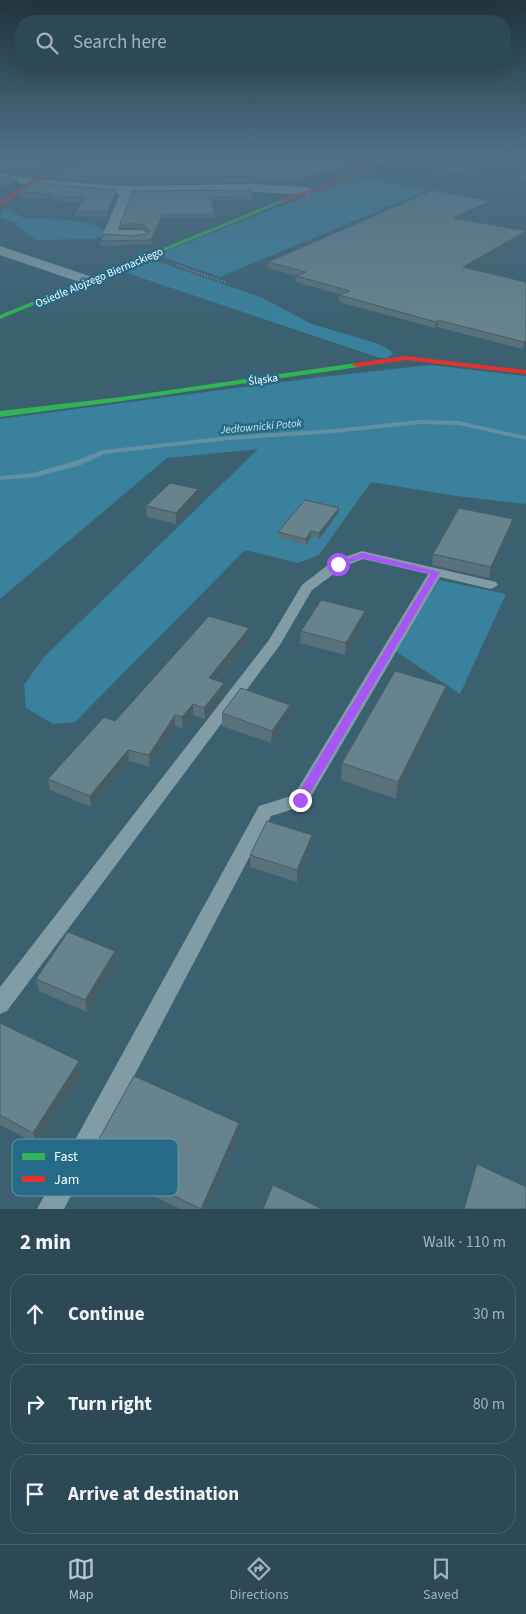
<!DOCTYPE html>
<meta charset="utf-8">
<style>
:root{--surface:#2c4955;--page:#34505b;--text:#f1f3f6;--muted:#a6b2b9;--line:#48616c;--accent:#bac8cd}
body{margin:0;font-family:"Source Sans 3",sans-serif;background:var(--page);color:var(--text)}
.stop{position:absolute;width:15px;height:15px;margin:-11px;border:4px solid #a855f7;border-radius:50%;background:#fff}
.stop.end{background:#a855f7;border-color:#fff;box-shadow:0 1px 5px #0008}
.list{margin:0;padding:0;list-style:none}
h2{display:flex;justify-content:space-between;align-items:center;height:65px;margin:0;padding:0 20px;font-size:21px}
h2 small{font-size:16px;font-weight:400;color:var(--muted)}
.list li{display:grid;grid-template-columns:32px 1fr auto;gap:15px;align-items:center;box-sizing:border-box;height:80px;margin:0 10px 10px;padding:0 10px;border:1px solid var(--line);border-radius:20px}
.list b{display:block;font-size:19px;white-space:nowrap}
.list em{font-size:16px;font-style:normal;color:var(--muted)}
.icon{flex:none;width:28px;height:28px;fill:none;stroke:currentColor;stroke-width:2;stroke-linecap:round;stroke-linejoin:round}
.map{position:relative;flex:none;width:526px;height:1209px;overflow:hidden}
.search{position:absolute;background:var(--surface);box-shadow:0 5px 20px #0002;left:15px;right:15px;top:15px;height:55px;display:flex;align-items:center;gap:12px;box-sizing:border-box;padding:0 18px;border-radius:20px;color:var(--muted);font-size:19px}
.sheet{height:335px;background:var(--surface)}
nav{display:flex;justify-content:space-around;align-items:center;box-sizing:border-box;height:70px;border-top:1px solid var(--line);background:var(--surface);font-size:14px;color:var(--muted)}
nav a{display:grid;justify-items:center;gap:2px}
nav .on{color:var(--accent)}
.map>svg:first-child{display:block}
</style>
<div class="map">
<svg width="526" height="1209" viewBox="0 0 526 1209">
<rect width="100%" height="100%" fill="#3b6171"/>
<!-- green -->
<path fill="#39819d" d="M416,155H512L468,174L397,163Z
M354,177L428,190L220,277L157,255Z
M10,209L23,218L67,220L89,223L106,230L103,236L92,239L35,240L15,223L0,217L3,211Z
M151,259L260,297L312,324L376,343L390,350L393,354L387,358H380L124,272Z
M430,365L526,376V504L456,496L371,482L319,555L298,563L245,550L75,722L53,724L26,708L24,685L44,657L258,449L167,458L0,599V419L321,377Z
M439,580L506,594L460,694L395,651Z"/>
<g fill="none" stroke-linecap="round" stroke-linejoin="round">
<!-- stream -->
<path fill="#6390a3" fill-rule="evenodd" d="M420,420L459,421L526,436V440L459,425L420,424L334,433L229,440L104,454L81,465L36,477L0,480V476L33,473L75,461L103,450L229,436L334,429Z"/>
<!-- path -->
<path stroke="#829ca6" stroke-width="2" stroke-dasharray="1 2" stroke-linecap="butt" d="M176,265L227,283"/>
<!-- lane -->
<path fill="#829ca6" fill-rule="evenodd" d="M362,551L496,582L498,585L491,589L440,577L306,805L271,816L64,1209H37L259,806L294,795L428,574L363,559L343,567L312,590L280,645L7,1011L0,1014V987L269,640L302,585L333,561Z"/>
<!-- street -->
<path fill="#829ca6" fill-rule="evenodd" d="M104,155H193L188,158L149,160L109,158Z
M344,155C357,155 385,153 394,161L389,164L349,158Z
M0,173L37,179L118,186L255,184L308,187L314,191L308,195L255,192L132,193L118,230H142L149,234C143,240 109,240 103,234L120,194L37,187L0,179Z
M0,246L95,278L98,281L95,284H85L0,255Z"/>
<!-- fast -->
<path fill="#30b455" fill-rule="evenodd" d="M281,200L286,201L0,319V315Z
M356,363L360,365L359,367L122,401L0,417V411L122,397Z"/>
<!-- jam -->
<path fill="#e5322d" fill-rule="evenodd" d="M95,155H100L34,183L0,206V202L30,181Z
M402,155H407L285,202L280,201Z
M406,356L526,370V374L406,360L356,367L352,365L356,363Z"/>
</g>
<!-- wall -->
<path fill="#59717a" d="M0,155H85L32,176L0,172Z
M149,157L369,163L341,173L305,182L300,181L118,184L53,179V173Z
M526,173V181L522,180L523,174Z
M133,191L253,196V200L211,201L215,214L216,218H163L152,244L101,246L100,241L146,234L148,232L142,228H121L120,224Z
M18,192L117,196L108,217L75,216V211L82,202L51,201V199L19,198Z
M490,206L461,220L526,237L470,269L526,282V347L523,349L437,327L435,328L339,302V295H341L296,282V276L268,268V262Z
M198,489L199,500L176,524L147,517L146,506Z
M339,508L338,513L319,539L311,537L306,545L278,538V532Z
M513,519L511,530L489,578L432,565L433,554Z
M365,611L364,623L345,655L300,643L301,631Z
M249,628V639L216,681L224,695L205,719L193,715L183,729L175,726L150,767L129,761L91,807L50,790L48,779L115,721Z
M444,702L396,799L341,780L342,763Z
M290,705V717L271,743L222,726V713Z
M312,835V847L297,882L250,867V855Z
M115,951L117,963L87,1012L39,991L36,979Z
M0,1023L79,1061L81,1073L37,1144L0,1125Z
M240,1135L206,1209H180L93,1166L90,1155Z"/>
<!-- shaded-wall -->
<path fill="#485c63" d="M72,155H85L32,176L31,171Z
M369,158V163L341,173L305,182V177Z
M17,179V185L0,195V189Z
M117,190V196L108,217V211Z
M491,201L490,206L452,224L453,218Z
M163,214V218L152,244L151,240Z
M526,232V237L462,274L463,267Z
M438,320L437,327L435,328L436,322Z
M526,341V347L523,349L524,342Z
M198,489L199,500L176,524V513Z
M339,508L338,513L319,539V533Z
M513,519L511,530L489,578L491,567Z
M311,531V537L306,545V539Z
M365,611L364,623L345,655L346,643Z
M249,628V639L209,689V678Z
M224,683V695L205,719L204,708Z
M446,686L444,702L396,799L398,782Z
M193,704V715L183,729L182,717Z
M290,705V717L271,743L272,731Z
M175,715V726L150,767L149,755Z
M128,750L129,761L91,807L90,796Z
M312,835V847L297,882V870Z
M115,951L117,963L87,1012L85,1000Z
M79,1061L81,1073L37,1144L33,1133Z
M239,1123L240,1135L206,1209H201Z"/>
<!-- building -->
<path fill="#67838e" stroke="#485c63" d="M0,155H72L31,171L0,167Z
M96,155L149,157L188,155H349L369,158L342,168L305,177L300,175L118,179L53,173Z
M0,176L17,179L0,189Z
M33,183L117,190L108,211H75L86,197L51,196L53,194L18,192Z
M252,190L253,196L210,197L215,214H163L151,240L100,241L105,234L133,236L146,234L150,231L142,224H120L133,191Z
M433,190L491,201L453,218L526,231L463,267L526,282V341L524,342L438,320L436,322L339,295L350,291L296,276L306,272L268,262Z
M170,483L198,489L176,513L146,506Z
M305,500L339,508L319,533L311,531L306,539L278,532Z
M459,508L513,519L491,567L433,554Z
M321,600L365,611L346,643L301,631Z
M209,616L249,628L209,678L224,683L204,708L193,704L182,717L175,715L149,755L128,750L90,796L48,779L104,717L115,721Z
M395,671L446,686L398,782L342,763Z
M241,688L290,705L272,731L222,713Z
M267,821L312,835L297,870L250,855Z
M68,932L115,951L85,1000L36,979Z
M0,1023L79,1061L33,1133L0,1115Z
M134,1076L239,1123L201,1209L90,1155Z
M477,1164L526,1187V1209H464Z
M273,1185L322,1209H263Z"/>
<!-- sky -->
<linearGradient id="sky" x2="0" y2="1"><stop stop-color="#20353e"/><stop offset="0.48" stop-color="#4f7086"/><stop offset="1" stop-color="#4f7086" stop-opacity="0"/></linearGradient>
<rect width="526" height="324" fill="url(#sky)"/>
<!-- route -->
<path fill="#a855f7" d="M362,553L440,572L304,803H296L295,800L296,797L431,574L362,558L338,566L335,564Z"/>
<g text-anchor="middle" stroke-width="5" stroke-linejoin="round" paint-order="stroke">
<!-- far-street labels -->
<g font-size="11" fill="#fff" stroke="#256a87">
<text transform="translate(99 277) rotate(-23)" y="4">Osiedle Alojzego Biernackiego</text>
<text transform="translate(263 379) rotate(-8)" y="4">Śląska</text>
</g>
<!-- far-water labels -->
<g font-size="11" font-style="italic" fill="#c3e5f2" stroke="#256a87">
<text transform="translate(261 426) rotate(-5)" y="4">Jedłownicki Potok</text>
</g>
</g>
<!-- legend -->
<rect x="12" y="1139" width="166" height="57" rx="8" fill="#256a87" stroke="#6697ab" stroke-width="1"/>
<rect x="22" y="1153" width="23" height="7" fill="#30b455"/>
<rect x="22" y="1176" width="23" height="6" fill="#e5322d"/>
<g font-size="14" fill="#fff">
<text x="54" y="1161">Fast</text>
<text x="54" y="1184">Jam</text>
</g>
</svg>
<div class="stop" style="left:338px;top:564px"></div>
<div class="stop end" style="left:300px;top:800px"></div>
<div class="search"><svg class="icon" aria-label="search" viewBox="0 0 24 24"><circle cx="10" cy="10" r="6"/><path d="M15 15l6 6"/></svg>Search here</div>
</div>
<section class="sheet">
<h2>2 min<small>Walk · 110 m</small></h2>
<ul class="list">
<li><svg class="icon" aria-label="ahead" viewBox="0 0 24 24"><path d="M12 20V5M6 11l6-6 6 6"/></svg><div><b>Continue</b></div><em>30 m</em></li>
<li><svg class="icon" aria-label="right" viewBox="0 0 24 24"><path d="M7 20v-9h11M14 6l5 5-5 5"/></svg><div><b>Turn right</b></div><em>80 m</em></li>
<li><svg class="icon" aria-label="arrive" viewBox="0 0 24 24"><path d="M6 21V4h12l-3 4 3 4H6"/></svg><div><b>Arrive at destination</b></div></li>
</ul>
</section>
<nav>
<a class="on"><svg class="icon" aria-label="map" viewBox="0 0 24 24"><path d="M3 6l6-2 6 2 6-2v14l-6 2-6-2-6 2zM9 4v14M15 6v14"/></svg>Map</a>
<a><svg class="icon" aria-label="directions" viewBox="0 0 24 24"><path d="M12 3l9 9-9 9-9-9zM9 14v-3h6M13 9l2 2-2 2"/></svg>Directions</a>
<a><svg class="icon" aria-label="saved" viewBox="0 0 24 24"><path d="M7 4h10v16l-5-4-5 4z"/></svg>Saved</a>
</nav>
